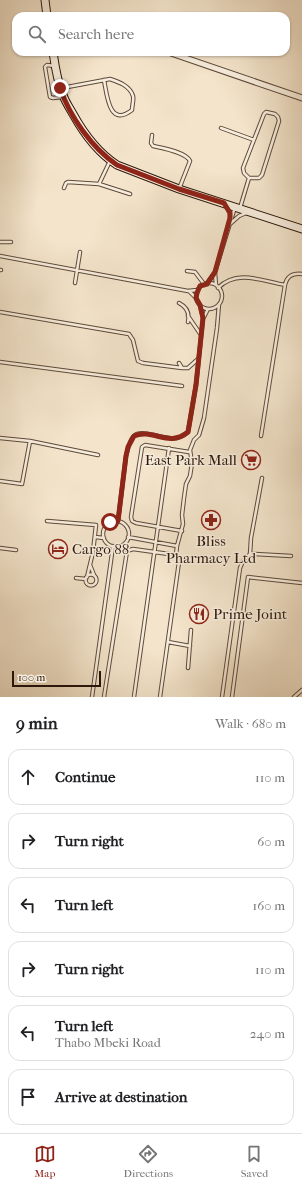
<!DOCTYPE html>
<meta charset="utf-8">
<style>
:root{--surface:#fff;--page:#f6f6f6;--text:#202124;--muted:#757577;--line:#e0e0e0;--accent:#8f2418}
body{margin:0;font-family:"IM FELL French Canon",serif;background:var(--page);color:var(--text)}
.scale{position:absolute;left:12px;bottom:10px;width:89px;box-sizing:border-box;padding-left:4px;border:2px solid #2c170a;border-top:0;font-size:11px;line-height:14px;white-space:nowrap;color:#2c170a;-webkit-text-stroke:3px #f7eddd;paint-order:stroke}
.stop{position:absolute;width:12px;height:12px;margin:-9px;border:3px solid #8f2418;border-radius:50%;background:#fff}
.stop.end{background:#8f2418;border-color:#fff;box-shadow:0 1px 4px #0008}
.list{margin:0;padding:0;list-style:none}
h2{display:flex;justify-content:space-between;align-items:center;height:52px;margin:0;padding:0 16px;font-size:17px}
h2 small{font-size:13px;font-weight:400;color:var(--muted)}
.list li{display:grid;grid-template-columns:26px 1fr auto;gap:12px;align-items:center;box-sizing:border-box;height:56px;margin:0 8px 8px;padding:0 8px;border:1px solid var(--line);border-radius:12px}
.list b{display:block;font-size:15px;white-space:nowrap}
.list p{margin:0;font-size:13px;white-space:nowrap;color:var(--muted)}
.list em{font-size:13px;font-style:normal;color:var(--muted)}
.icon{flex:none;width:22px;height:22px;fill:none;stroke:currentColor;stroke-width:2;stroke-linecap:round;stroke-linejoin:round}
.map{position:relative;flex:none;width:302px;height:697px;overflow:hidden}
.search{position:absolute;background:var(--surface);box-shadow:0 1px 3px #0004;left:12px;right:12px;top:12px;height:44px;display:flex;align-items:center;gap:10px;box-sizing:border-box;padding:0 14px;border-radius:12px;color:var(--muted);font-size:15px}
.sheet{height:436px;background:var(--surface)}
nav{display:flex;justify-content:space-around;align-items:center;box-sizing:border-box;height:56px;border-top:1px solid var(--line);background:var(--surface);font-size:11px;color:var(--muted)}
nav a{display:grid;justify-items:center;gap:2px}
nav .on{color:var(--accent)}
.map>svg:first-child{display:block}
</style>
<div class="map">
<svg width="302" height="697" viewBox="0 0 302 697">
<rect width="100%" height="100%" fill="#f3e4cb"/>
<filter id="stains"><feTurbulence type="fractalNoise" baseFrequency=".005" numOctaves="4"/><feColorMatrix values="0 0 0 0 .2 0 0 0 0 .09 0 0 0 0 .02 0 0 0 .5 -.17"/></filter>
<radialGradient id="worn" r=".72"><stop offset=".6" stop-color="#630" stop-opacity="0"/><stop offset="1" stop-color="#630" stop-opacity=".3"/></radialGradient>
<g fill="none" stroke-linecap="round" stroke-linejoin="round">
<defs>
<path id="service" d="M55,66L47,65L45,67L50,97L53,98L62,97
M62,88L110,79C119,82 130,86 133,96C134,100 132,106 132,110C109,128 107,95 104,80
M266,112L275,114L278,117L279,121L262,175L259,178H249L244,173L243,168L264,114Z
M221,128L254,140
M152,135L151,143L153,146C162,148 186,152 190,161L179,189
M99,184L130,194
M64,188L66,183L68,182L99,184L110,161
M226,206L230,213V217
M240,208L249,178
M230,224L239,216L246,213
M0,242H11
M0,256L188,291L197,290
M0,270H1
M187,271L195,272L204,284
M215,273L216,285
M75,283L80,252
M207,283L215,272L235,207
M196 296a13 13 0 1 1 26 0a13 13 0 1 1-26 0Z
M285,285C287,276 292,273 302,274
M218,288C237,269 262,281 285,285L261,436
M189,291L196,298
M179,303C187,307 190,313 188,322
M0,312L129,334L133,340L138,361L143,363L182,368
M188,316L201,335
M204,317L208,309
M0,362L182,386
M179,363L182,368H188L198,359
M0,438L30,441L98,455
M0,481L22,484L30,441
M47,521L96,525L93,552L87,577
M118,521L126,456C128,450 129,440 134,436C142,428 166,441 177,438C181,437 184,435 188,432L196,385L203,318L200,305
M103 534a13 13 0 1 1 26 0a13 13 0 1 1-26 0Z
M182,531L136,523L132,521L131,517L142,447L145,445L189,452
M95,537L104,538
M128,537L177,546
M0,548L16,550
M250,554L251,538L262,478
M90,565L94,575
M85.5 580a5.5 5.5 0 1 1 11 0a5.5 5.5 0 1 1-11 0Z
M76,578L86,579
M168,642L190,646
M188,668L191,630
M92,697L113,546
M104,697L127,551L133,549L176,555
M134,697L169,448
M160,697L179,562L176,555L177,546L183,524L182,515L184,498L186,484L190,476L192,463L190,450L194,440L199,435L204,418L217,328L219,304
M222,697L240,568L243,561L250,554H255L291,556
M232,697L248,577L302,583
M294,697L302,690"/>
<path id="minor" d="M168,52L302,98"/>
<path id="secondary" d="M45,0L47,16
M53,52C55,66 57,81 63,95C65,101 69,107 73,114C84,134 97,152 117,165L179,189L302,229"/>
</defs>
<!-- service casing -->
<use href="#service" stroke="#5e4a3a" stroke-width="4.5"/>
<!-- minor casing -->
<use href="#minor" stroke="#5e4a3a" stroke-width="7"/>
<!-- secondary casing -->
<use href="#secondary" stroke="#2c170a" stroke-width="9"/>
<!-- service -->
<use href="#service" stroke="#f7eddd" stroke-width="2.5"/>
<!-- minor -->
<use href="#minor" stroke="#f7eddd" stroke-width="5"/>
<!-- secondary -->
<use href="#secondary" stroke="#f7eddd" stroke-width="7"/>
</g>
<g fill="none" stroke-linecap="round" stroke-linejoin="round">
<!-- route -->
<path stroke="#8f2418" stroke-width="5" d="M60,88C70,117 92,148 117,165L179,189L224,203L230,213V218L215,272L207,284L200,286L197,293L196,298L200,305L203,318L196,385L188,432C169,448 153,428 134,436L128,447L126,456L118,521L110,522"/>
</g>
<!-- icons -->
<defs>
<symbol id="supermarket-ring" viewBox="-11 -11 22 22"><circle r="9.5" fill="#f7eddd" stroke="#8f2418" stroke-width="1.5"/><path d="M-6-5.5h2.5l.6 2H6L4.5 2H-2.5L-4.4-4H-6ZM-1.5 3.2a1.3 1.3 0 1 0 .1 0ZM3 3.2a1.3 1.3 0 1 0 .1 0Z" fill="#8f2418"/></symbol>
<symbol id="pharmacy-ring" viewBox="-11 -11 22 22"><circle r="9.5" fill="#f7eddd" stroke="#8f2418" stroke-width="1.5"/><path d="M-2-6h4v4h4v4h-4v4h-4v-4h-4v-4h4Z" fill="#8f2418"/></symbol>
<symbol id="hotel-ring" viewBox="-11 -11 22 22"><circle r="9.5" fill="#f7eddd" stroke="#8f2418" stroke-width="1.5"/><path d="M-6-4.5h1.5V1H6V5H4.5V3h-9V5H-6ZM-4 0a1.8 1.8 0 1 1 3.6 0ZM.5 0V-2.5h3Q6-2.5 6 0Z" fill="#8f2418"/></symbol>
<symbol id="restaurant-ring" viewBox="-11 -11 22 22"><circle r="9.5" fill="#f7eddd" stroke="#8f2418" stroke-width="1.5"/><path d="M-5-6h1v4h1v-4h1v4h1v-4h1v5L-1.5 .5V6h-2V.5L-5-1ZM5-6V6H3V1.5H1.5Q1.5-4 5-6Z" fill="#8f2418"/></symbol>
</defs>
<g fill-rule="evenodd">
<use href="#supermarket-ring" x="240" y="449" width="22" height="22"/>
<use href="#pharmacy-ring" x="200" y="509" width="22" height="22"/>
<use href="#hotel-ring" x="47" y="538" width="22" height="22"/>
<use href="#restaurant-ring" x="188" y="603" width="22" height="22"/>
</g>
<g text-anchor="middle" stroke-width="3" stroke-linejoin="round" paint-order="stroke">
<!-- poi labels -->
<g font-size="15" fill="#2c170a" stroke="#f7eddd" text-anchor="start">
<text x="237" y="465" text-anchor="end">East Park Mall</text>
<text x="211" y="546" text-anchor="middle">Bliss<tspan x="211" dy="17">Pharmacy Ltd</tspan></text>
<text x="72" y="554">Cargo 88</text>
<text x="213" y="619">Prime Joint</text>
</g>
</g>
<rect width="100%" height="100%" filter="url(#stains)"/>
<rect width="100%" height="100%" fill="url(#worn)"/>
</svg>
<div class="scale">100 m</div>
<div class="stop" style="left:110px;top:522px"></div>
<div class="stop end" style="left:60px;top:88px"></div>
<div class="search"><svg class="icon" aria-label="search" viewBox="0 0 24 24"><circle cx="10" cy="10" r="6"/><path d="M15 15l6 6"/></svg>Search here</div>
</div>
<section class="sheet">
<h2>9 min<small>Walk · 680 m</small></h2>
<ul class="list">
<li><svg class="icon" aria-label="ahead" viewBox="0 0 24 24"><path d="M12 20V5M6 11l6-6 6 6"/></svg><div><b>Continue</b></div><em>110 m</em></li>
<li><svg class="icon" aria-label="right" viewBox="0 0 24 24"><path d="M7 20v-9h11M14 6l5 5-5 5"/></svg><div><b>Turn right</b></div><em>60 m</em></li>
<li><svg class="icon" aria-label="left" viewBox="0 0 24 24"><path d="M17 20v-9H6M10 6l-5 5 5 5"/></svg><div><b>Turn left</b></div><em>160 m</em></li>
<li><svg class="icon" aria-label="right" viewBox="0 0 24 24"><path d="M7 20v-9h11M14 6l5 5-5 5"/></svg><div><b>Turn right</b></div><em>110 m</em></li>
<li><svg class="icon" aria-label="left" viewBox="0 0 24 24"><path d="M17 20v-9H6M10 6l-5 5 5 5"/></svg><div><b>Turn left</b><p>Thabo Mbeki Road</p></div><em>240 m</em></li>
<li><svg class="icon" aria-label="arrive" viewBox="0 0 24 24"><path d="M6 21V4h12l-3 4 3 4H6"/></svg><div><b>Arrive at destination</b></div></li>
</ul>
</section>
<nav>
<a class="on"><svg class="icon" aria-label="map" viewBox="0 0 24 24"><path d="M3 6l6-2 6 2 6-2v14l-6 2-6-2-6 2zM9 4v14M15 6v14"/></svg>Map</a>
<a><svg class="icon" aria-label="directions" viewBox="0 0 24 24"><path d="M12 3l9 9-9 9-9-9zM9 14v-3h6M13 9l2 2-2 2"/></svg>Directions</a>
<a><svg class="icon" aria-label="saved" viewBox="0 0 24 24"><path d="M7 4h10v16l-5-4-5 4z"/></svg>Saved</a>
</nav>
